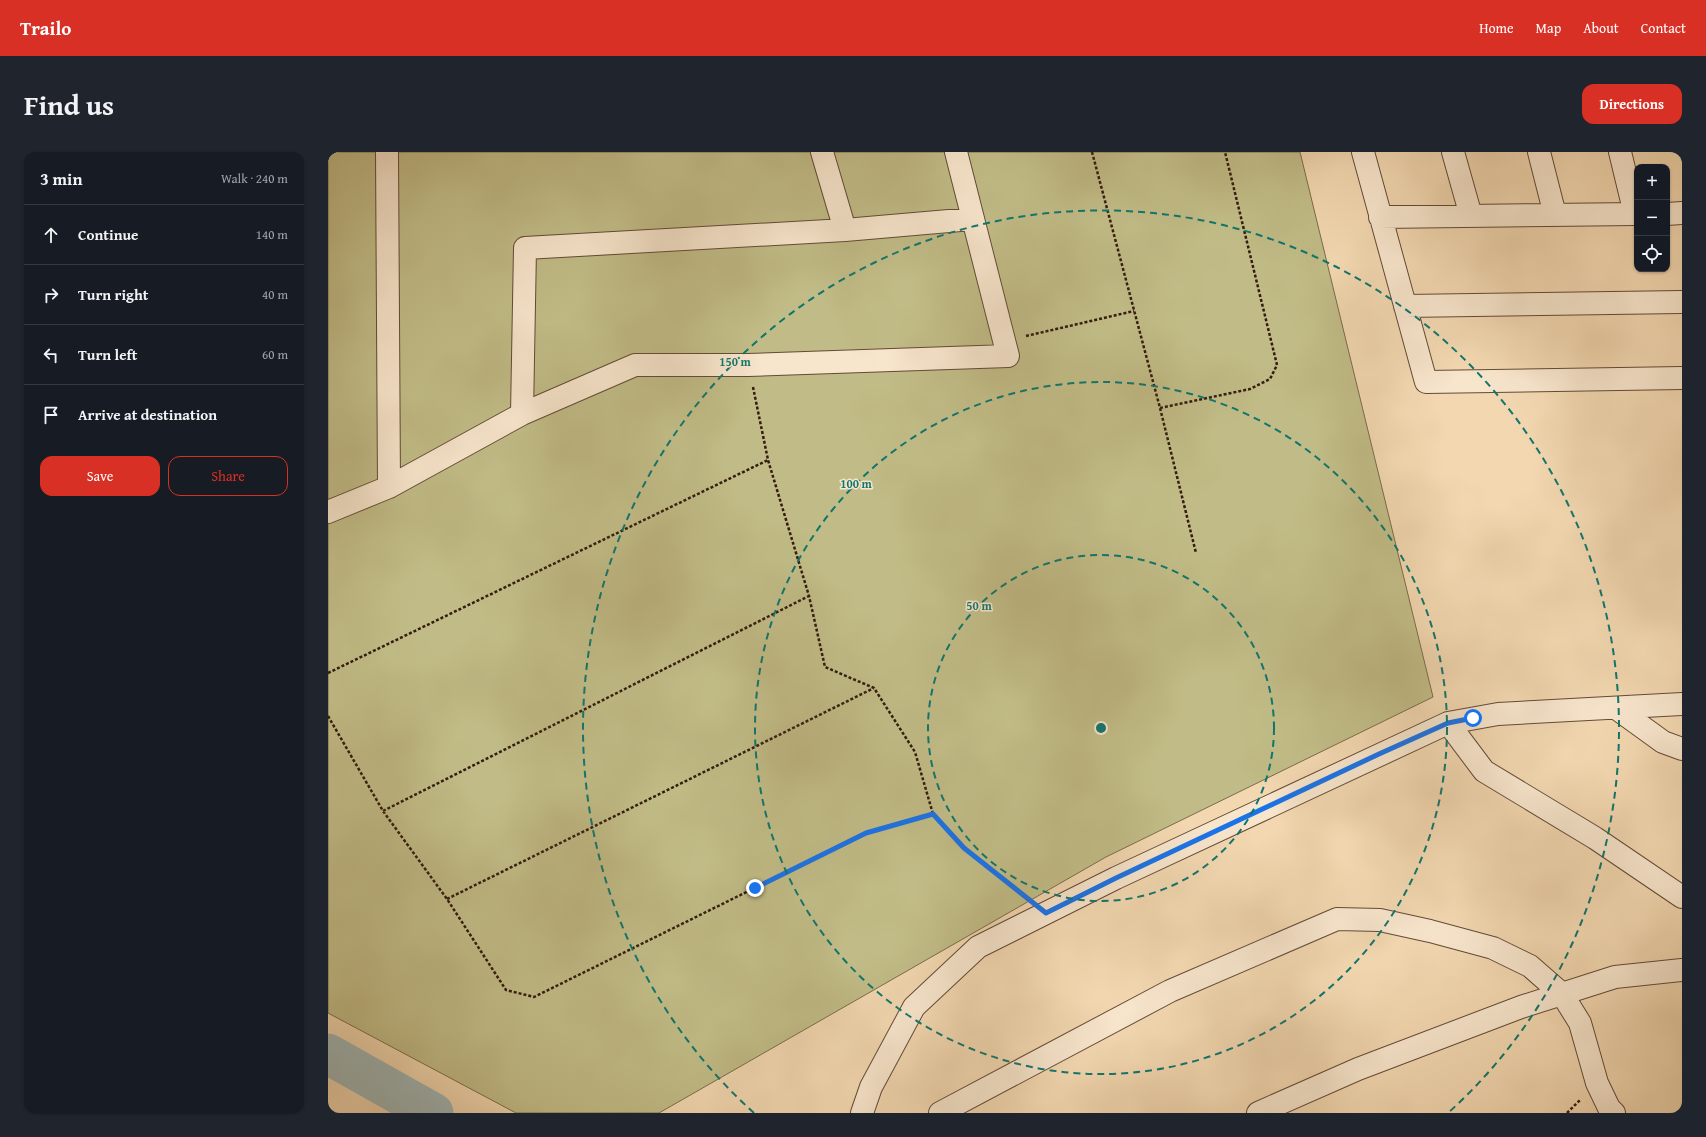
<!DOCTYPE html>
<meta charset="utf-8">
<style>
:root{--surface:#171b24;--page:#20242c;--text:#f1f3f6;--muted:#9ea1a6;--line:#363941;--accent:#d93025}
body{margin:0;font-family:"Gentium Book Plus",serif;background:var(--page);color:var(--text)}
.controls{position:absolute;right:12px;top:12px;display:grid;overflow:hidden;border-radius:8px;box-shadow:0 1px 3px #0004}
.controls button{width:36px;height:36px;display:grid;place-items:center;padding:0;border:0;border-bottom:1px solid var(--line);background:var(--surface);color:var(--text);font:20px sans-serif}
.stop{position:absolute;width:12px;height:12px;margin:-9px;border:3px solid #1a73e8;border-radius:50%;background:#fff}
.stop.end{background:#1a73e8;border-color:#fff;box-shadow:0 1px 4px #0008}
.list{margin:0;padding:0;list-style:none}
h2{display:flex;justify-content:space-between;align-items:center;height:52px;margin:0;padding:0 16px;font-size:17px}
h2 small{font-size:13px;font-weight:400;color:var(--muted)}
.list li{display:grid;grid-template-columns:26px 1fr auto;gap:12px;align-items:center;box-sizing:border-box;height:60px;padding:0 16px;border-top:1px solid var(--line)}
.list b{display:block;font-size:15px;white-space:nowrap}
.list em{font-size:13px;font-style:normal;color:var(--muted)}
.actions{display:flex;gap:8px;padding:12px 16px}
.actions a{flex:1;padding:9px 0;border:1px solid var(--accent);border-radius:12px;text-align:center;font-size:14px;color:var(--accent)}
.actions .main{background:var(--accent);color:#fff}
.icon{flex:none;width:22px;height:22px;fill:none;stroke:currentColor;stroke-width:2;stroke-linecap:round;stroke-linejoin:round}
.map{position:relative;flex:none;width:1354px;height:961px;overflow:hidden;border-radius:12px}
header{display:flex;align-items:center;gap:24px;box-sizing:border-box;height:56px;padding:0 20px;background:var(--accent);color:#fff}
header strong{font-size:19px}
nav{display:flex;gap:22px;margin-inline-start:auto;font-size:14px}
.intro{display:flex;align-items:center;justify-content:space-between;box-sizing:border-box;height:96px;padding:0 24px}
h1{margin:0;font-size:28px}
.button{padding:10px 18px;border-radius:12px;background:var(--accent);color:#fff;font-size:14px;font-weight:700}
main{display:flex;gap:24px;padding:0 24px}
aside{flex:1;background:var(--surface);border-radius:12px;box-shadow:0 1px 3px #0004}
.map>svg:first-child{display:block}
</style>
<header>
<strong>Trailo</strong>
<nav><a>Home</a><a>Map</a><a>About</a><a>Contact</a></nav>
</header>
<div class="intro"><h1>Find us</h1><a class="button">Directions</a></div>
<main>
<aside>
<h2>3 min<small>Walk · 240 m</small></h2>
<ul class="list">
<li><svg class="icon" aria-label="ahead" viewBox="0 0 24 24"><path d="M12 20V5M6 11l6-6 6 6"/></svg><div><b>Continue</b></div><em>140 m</em></li>
<li><svg class="icon" aria-label="right" viewBox="0 0 24 24"><path d="M7 20v-9h11M14 6l5 5-5 5"/></svg><div><b>Turn right</b></div><em>40 m</em></li>
<li><svg class="icon" aria-label="left" viewBox="0 0 24 24"><path d="M17 20v-9H6M10 6l-5 5 5 5"/></svg><div><b>Turn left</b></div><em>60 m</em></li>
<li><svg class="icon" aria-label="arrive" viewBox="0 0 24 24"><path d="M6 21V4h12l-3 4 3 4H6"/></svg><div><b>Arrive at destination</b></div></li>
</ul>
<div class="actions"><a class="main">Save</a><a>Share</a></div>
</aside>
<div class="map">
<svg width="1354" height="961" viewBox="0 0 1354 961">
<rect width="100%" height="100%" fill="#f2d7b0"/>
<filter id="stains"><feTurbulence type="fractalNoise" baseFrequency=".005" numOctaves="4"/><feColorMatrix values="0 0 0 0 .2 0 0 0 0 .09 0 0 0 0 .02 0 0 0 .5 -.17"/></filter>
<radialGradient id="worn" r=".72"><stop offset=".6" stop-color="#630" stop-opacity="0"/><stop offset="1" stop-color="#630" stop-opacity=".3"/></radialGradient>
<!-- green -->
<path fill="#c1bc87" stroke="#7a6c4b" d="M0,0H972L1105,545L778,705L331,961H188L0,861Z"/>
<g fill="none" stroke-linecap="round" stroke-linejoin="round">
<!-- river -->
<path stroke="#a0b7b7" stroke-width="41" d="M0,902L105,961"/>
<defs>
<path id="minor" d="M59,0L61,335
M494,0L517,78
M1035,0L1098,230L1354,226
M1125,0L1143,64
M1211,0L1227,63
M1292,0L1307,62
M1339,62L1354,61
M1052,65L1309,62
M1077,154L1354,150
M194,262L197,96L517,78L644,67
M0,360L61,335L194,262L307,213H420L680,204L628,0
M1288,556L1335,590L1354,597
M1120,571L1156,619L1267,686L1354,745
M534,961L543,935L586,855L650,795L788,726L1120,571L1170,562L1354,552
M612,961L842,839L1009,767L1052,768L1102,779L1165,796L1202,814L1234,842L1252,871L1269,931L1281,956L1286,961
M930,961L1030,917L1193,855L1287,825L1354,818"/>
</defs>
<!-- minor casing -->
<use href="#minor" stroke="#634b37" stroke-width="24"/>
<!-- path -->
<path stroke="#331c0f" stroke-width="2.5" stroke-dasharray="3 2" stroke-linecap="butt" d="M764,0L832,256L868,401
M698,184L806,159
M425,235L440,308L481,444L497,515L546,536L587,600L605,662L636,696L699,746
M832,256L922,237L942,227L949,213L897,0
M0,521L440,308
M0,564L55,659L119,747L178,838L206,845L538,681L605,662
M55,659L481,444
M119,747L546,536
M1239,961L1253,947"/>
<!-- minor -->
<use href="#minor" stroke="#f7e5cc" stroke-width="22"/>
</g>
<g fill="none" stroke-linecap="round" stroke-linejoin="round">
<!-- route -->
<path stroke="#1a73e8" stroke-width="5" d="M427,736L538,681L605,662L636,696L718,761L788,726L1051,602L1120,571L1145,566"/>
</g>
<!-- distance rings -->
<g fill="none" stroke="#0f766e" stroke-width="2" stroke-dasharray="7 5">
<circle cx="773" cy="576" r="173"/>
<circle cx="773" cy="576" r="346"/>
<path d="M426 961A518 518 0 1 1 1120 961"/>
</g>
<circle cx="773" cy="576" r="6" fill="#0f766e" stroke="#f7e5cc" stroke-width="2"/>
<g font-size="12" text-anchor="middle" font-weight="bold" fill="#0f766e" stroke="#f7e5cc" stroke-width="3" stroke-linejoin="round" paint-order="stroke">
<text x="407" y="214">150 m</text>
<text x="528" y="336">100 m</text>
<text x="651" y="458">50 m</text>
</g>
<rect width="100%" height="100%" filter="url(#stains)"/>
<rect width="100%" height="100%" fill="url(#worn)"/>
</svg>
<div class="controls">
<button>+</button>
<button>−</button>
<button><svg class="icon" aria-label="locate" viewBox="0 0 24 24"><circle cx="12" cy="12" r="6"/><path d="M12 2v4M12 18v4M2 12h4M18 12h4"/></svg></button>
</div>
<div class="stop" style="left:1145px;top:566px"></div>
<div class="stop end" style="left:427px;top:736px"></div>
</div>
</main>
